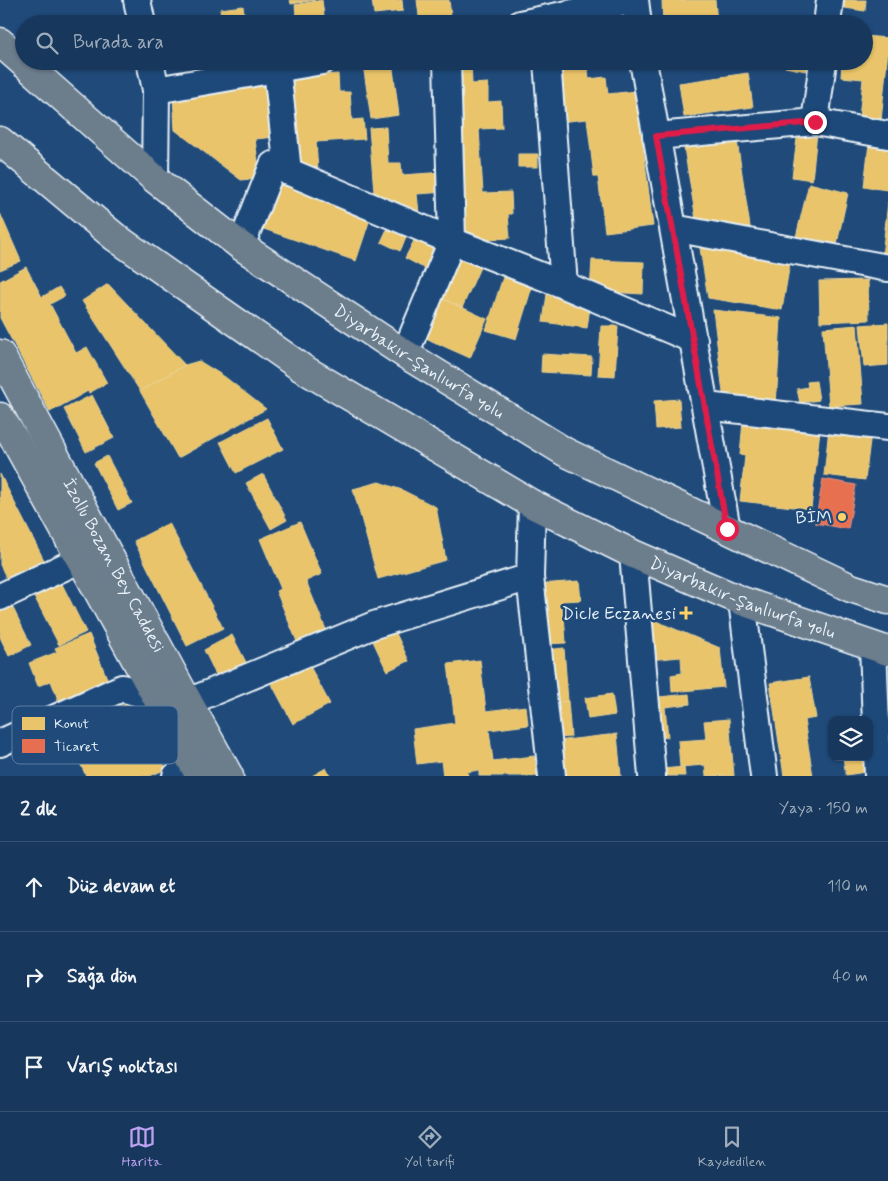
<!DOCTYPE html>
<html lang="tr">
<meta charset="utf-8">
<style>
:root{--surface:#17385c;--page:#244365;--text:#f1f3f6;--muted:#9eacbb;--line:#365272;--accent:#bca0f2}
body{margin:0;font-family:Mynerve,sans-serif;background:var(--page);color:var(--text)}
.controls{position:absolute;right:15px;bottom:15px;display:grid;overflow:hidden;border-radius:10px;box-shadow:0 1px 4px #0004}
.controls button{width:45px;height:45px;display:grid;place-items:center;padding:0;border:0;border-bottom:1px solid var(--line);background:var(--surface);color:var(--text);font:25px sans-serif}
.stop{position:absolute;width:15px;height:15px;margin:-11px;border:4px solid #e11d48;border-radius:50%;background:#fff}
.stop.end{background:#e11d48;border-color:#fff;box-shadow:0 1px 5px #0008}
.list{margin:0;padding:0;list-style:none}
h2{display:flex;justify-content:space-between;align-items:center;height:65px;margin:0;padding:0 20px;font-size:21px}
h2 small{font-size:16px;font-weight:400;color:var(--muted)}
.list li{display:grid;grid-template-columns:32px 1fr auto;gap:15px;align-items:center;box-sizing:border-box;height:90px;padding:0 20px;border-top:1px solid var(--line)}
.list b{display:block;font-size:19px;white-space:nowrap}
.list em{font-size:16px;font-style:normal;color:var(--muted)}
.icon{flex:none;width:28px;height:28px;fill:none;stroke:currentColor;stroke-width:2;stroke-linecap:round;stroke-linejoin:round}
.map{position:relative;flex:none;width:888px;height:776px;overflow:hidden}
.search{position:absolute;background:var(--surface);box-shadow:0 1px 4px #0004;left:15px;right:15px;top:15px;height:55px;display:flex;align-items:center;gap:12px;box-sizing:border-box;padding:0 18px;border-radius:28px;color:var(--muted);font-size:19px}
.sheet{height:335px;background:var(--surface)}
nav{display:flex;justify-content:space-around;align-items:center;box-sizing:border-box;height:70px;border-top:1px solid var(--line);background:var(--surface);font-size:14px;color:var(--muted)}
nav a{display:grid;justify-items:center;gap:2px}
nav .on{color:var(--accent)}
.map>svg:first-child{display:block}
</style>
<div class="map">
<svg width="888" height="776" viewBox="0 0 888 776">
<rect width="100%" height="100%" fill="#1f4a7a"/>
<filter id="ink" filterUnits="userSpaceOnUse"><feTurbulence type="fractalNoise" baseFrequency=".02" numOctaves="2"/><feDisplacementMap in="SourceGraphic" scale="10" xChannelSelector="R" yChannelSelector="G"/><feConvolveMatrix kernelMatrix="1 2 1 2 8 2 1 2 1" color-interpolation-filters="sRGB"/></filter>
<g filter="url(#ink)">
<!-- homes -->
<path fill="#e9c46a" stroke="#e9d295" d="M290,0H315L291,4Z
M322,0L325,24H297L295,5Z
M372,0H402L403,11L374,14Z
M417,0H449L452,24H420Z
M681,0H715L717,24H663L662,1Z
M839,0H866L865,11L838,7Z
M243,6L245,24H222L220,9Z
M864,36L888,38V50L881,121L859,118L863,79L841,77L842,61H864Z
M385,61H392L399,115L371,119L363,64Z
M454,61H471L472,84L488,83V102L501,101L502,128L479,129L483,193L511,192L512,214H508L510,238L463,241Z
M552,61H587L589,79L606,77L608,94L636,91L653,226L605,232L598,177H594L587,119L559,122Z
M786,61H819L817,73L785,67Z
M748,73L753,107L684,117L679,83Z
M338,74L339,92H350L352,120L363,119L365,139L316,142L318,171L299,172L292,77Z
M269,82L276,137L255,139L260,178L241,180L175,130L173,96Z
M386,127L388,163H401L402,175L445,172L446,192L417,194L419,213L400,214L399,203L375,205L369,128Z
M798,131L817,133L812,180L792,177Z
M736,134L751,233L697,225L683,142Z
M869,143L888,146V190L864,187Z
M518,154H538V167H518Z
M274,182L371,216L356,261L258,227Z
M809,183L848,193L837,244L816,239L814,245L795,241Z
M888,202V256H882Z
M0,213L21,261L0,270Z
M388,227L407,236L400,251L381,242Z
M417,235L443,249L431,272L405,258Z
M699,242L791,257L782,310L708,298Z
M459,255L481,265L462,308L440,297Z
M592,260L644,262L643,294L590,291Z
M26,267L42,297L59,287L65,296L50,304L76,353L87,347L107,383L89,393L88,391L50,412L0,318V281Z
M503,277L532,287L516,339L486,330Z
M868,280L869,320L820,322L819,281Z
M108,284L185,365L140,391L82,301Z
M547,294L591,300L587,328L543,322Z
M440,297L487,319L470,358L423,337Z
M713,310L781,318L776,406L724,401Z
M888,323V365L864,367L860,325Z
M857,325L863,404L829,406L823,328Z
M601,326H618L615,376L598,375Z
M542,354L592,357L591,375L541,372Z
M199,361L225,377L266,409L178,458L140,391L185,365Z
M816,381L819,400L800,403L797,389L808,387L807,382Z
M92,395L114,438L86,452L64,409Z
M679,399L681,427L656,429L654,401Z
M267,418L283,449L236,473L220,442Z
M743,421L820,430L811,509L740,501L745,456L740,455Z
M829,428L871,433L865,480L824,475Z
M107,456L132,503L118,510L94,463Z
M0,474L45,562L8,581L0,565Z
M263,474L287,520L271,529L246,483Z
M379,482L402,490L436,507L446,560L378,579L353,489Z
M300,522L322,574L306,581L327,632L298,644L276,591L281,589L260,539Z
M169,523L223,628L187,646L134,541Z
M579,581L581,600L563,601L566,643L545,644L540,584Z
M61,582L86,632L59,645L34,596Z
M12,606L31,645L9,656L0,637V612Z
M644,616L720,648L724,687L672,692L671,675L682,673L681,657L648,660Z
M394,629L409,661L387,671L372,639Z
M89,634L109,683L59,702L51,681L38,686L29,663L57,652L55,648Z
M232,635L250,670L221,685L204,650Z
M564,648L568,701L550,703L545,650Z
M305,657L330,704L293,724L268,677Z
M480,660L486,711L526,706L528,725L489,730L493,761L534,756L537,776H479V770L467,772L468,776H443L441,761L417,764L413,729L455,723L448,664Z
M809,677L816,718L804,720L813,776H784L770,683Z
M612,694L615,715L588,719L585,698Z
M689,694L690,704L665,707L668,737L654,739L649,698Z
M134,700L166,769L150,776H86L66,732Z
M568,701L571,737L557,738L554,703Z
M729,719L734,776H706L705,765L680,767L678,741L706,739L704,721Z
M617,734L621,776H561L557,741Z
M843,757H869L872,771L846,775Z
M684,767L685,776H662V769Z
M326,768L330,776H312Z"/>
<!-- shops -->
<path fill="#e76f51" stroke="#e79683" d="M823,479L856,485L848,529L815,523Z"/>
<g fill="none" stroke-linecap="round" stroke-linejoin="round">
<defs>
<path id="minor" d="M137,0L142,24
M520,24L635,0L638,24
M827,24L830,0
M150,61L156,90L155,179
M447,61L452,241L564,285
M547,61L564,285L694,340
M643,61L727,529
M277,69L288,172
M156,90L322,61
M815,122L823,61
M656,136L815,122L888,135
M673,228L888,268
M241,246L273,165L452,241L405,354
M706,406L888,427
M532,504L530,577L552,776
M633,554L652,776
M0,597L81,559
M742,601L764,776
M873,646L878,776
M0,743L122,688L158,699L188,702L374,625L530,577
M176,776L195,768"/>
<g id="major">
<path id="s1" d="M0,354L188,702L229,776"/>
<path d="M0,417L16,442L200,776"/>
</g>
<g id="highway">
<path id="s2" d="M0,42L155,179L241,246L405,354L565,452L851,588L888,600"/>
<path id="s3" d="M0,141L115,237L302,368L532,504L633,554L742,601L888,651"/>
</g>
</defs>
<!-- minor casing -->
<use href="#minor" stroke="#e8f1f8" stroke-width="30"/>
<!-- major casing -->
<use href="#major" stroke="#e8f1f8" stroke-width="31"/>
<!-- highway casing -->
<use href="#highway" stroke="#e8f1f8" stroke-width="31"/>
<!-- minor -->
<use href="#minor" stroke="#1f4a7a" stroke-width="26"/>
<!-- major -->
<use href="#major" stroke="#6c7d8c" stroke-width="28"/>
<!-- highway -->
<use href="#highway" stroke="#6c7d8c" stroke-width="28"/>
</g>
</g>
<g fill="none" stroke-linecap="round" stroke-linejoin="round" filter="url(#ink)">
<!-- route -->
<path stroke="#e11d48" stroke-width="6" d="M727,529L656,136L815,122"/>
</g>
<!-- markers -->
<g fill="#ffd166" stroke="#1f4a7a" stroke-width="2">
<circle cx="842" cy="517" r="5"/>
<path d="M683.5 605.5h5v5h5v5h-5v5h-5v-5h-5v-5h5z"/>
</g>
<g text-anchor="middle" stroke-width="5" stroke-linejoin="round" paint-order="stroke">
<!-- street labels -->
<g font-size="18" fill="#e8f1f8" stroke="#1f4a7a">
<text dy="6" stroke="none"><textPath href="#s2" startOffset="528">Diyarbakır-Şanlıurfa yolu</textPath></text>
<text dy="6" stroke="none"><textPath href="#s1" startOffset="240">İzollu Bozan Bey Caddesi</textPath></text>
<text dy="6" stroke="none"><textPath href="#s3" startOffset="876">Diyarbakır-Şanlıurfa yolu</textPath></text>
</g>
<!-- poi labels -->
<g font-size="18" fill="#e8f1f8" stroke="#1f4a7a" text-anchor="end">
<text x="832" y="523">BİM</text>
<text x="676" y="619">Dicle Eczanesi</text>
</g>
</g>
<!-- legend -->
<rect x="12" y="706" width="166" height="58" rx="8" fill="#1f4a7a" stroke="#5b7ca0" stroke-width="1"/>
<rect x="22" y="717" width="23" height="13" fill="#e9c46a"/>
<rect x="22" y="739" width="23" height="14" fill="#e76f51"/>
<g font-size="14" fill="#e8f1f8">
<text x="54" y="728">Konut</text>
<text x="54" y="751">Ticaret</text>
</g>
</svg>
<div class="controls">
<button><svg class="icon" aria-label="layers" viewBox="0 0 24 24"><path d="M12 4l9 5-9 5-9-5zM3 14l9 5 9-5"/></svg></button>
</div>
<div class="stop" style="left:727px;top:529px"></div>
<div class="stop end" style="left:815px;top:122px"></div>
<div class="search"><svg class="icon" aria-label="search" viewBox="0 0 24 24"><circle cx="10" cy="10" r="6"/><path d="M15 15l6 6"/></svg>Burada ara</div>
</div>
<section class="sheet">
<h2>2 dk<small>Yaya · 150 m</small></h2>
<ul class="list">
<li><svg class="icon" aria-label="ahead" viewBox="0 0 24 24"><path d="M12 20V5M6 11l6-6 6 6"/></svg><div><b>Düz devam et</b></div><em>110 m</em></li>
<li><svg class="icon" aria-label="right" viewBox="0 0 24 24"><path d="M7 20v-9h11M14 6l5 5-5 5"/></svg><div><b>Sağa dön</b></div><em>40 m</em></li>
<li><svg class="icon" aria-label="arrive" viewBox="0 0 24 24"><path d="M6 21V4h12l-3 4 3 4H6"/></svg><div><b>Varış noktası</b></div></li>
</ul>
</section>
<nav>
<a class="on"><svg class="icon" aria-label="map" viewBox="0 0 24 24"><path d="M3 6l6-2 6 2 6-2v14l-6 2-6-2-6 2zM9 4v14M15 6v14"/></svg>Harita</a>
<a><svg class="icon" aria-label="directions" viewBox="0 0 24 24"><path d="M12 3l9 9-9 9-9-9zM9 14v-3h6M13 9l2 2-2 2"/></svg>Yol tarifi</a>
<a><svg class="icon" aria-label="saved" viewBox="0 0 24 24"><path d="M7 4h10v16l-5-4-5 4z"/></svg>Kaydedilen</a>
</nav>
